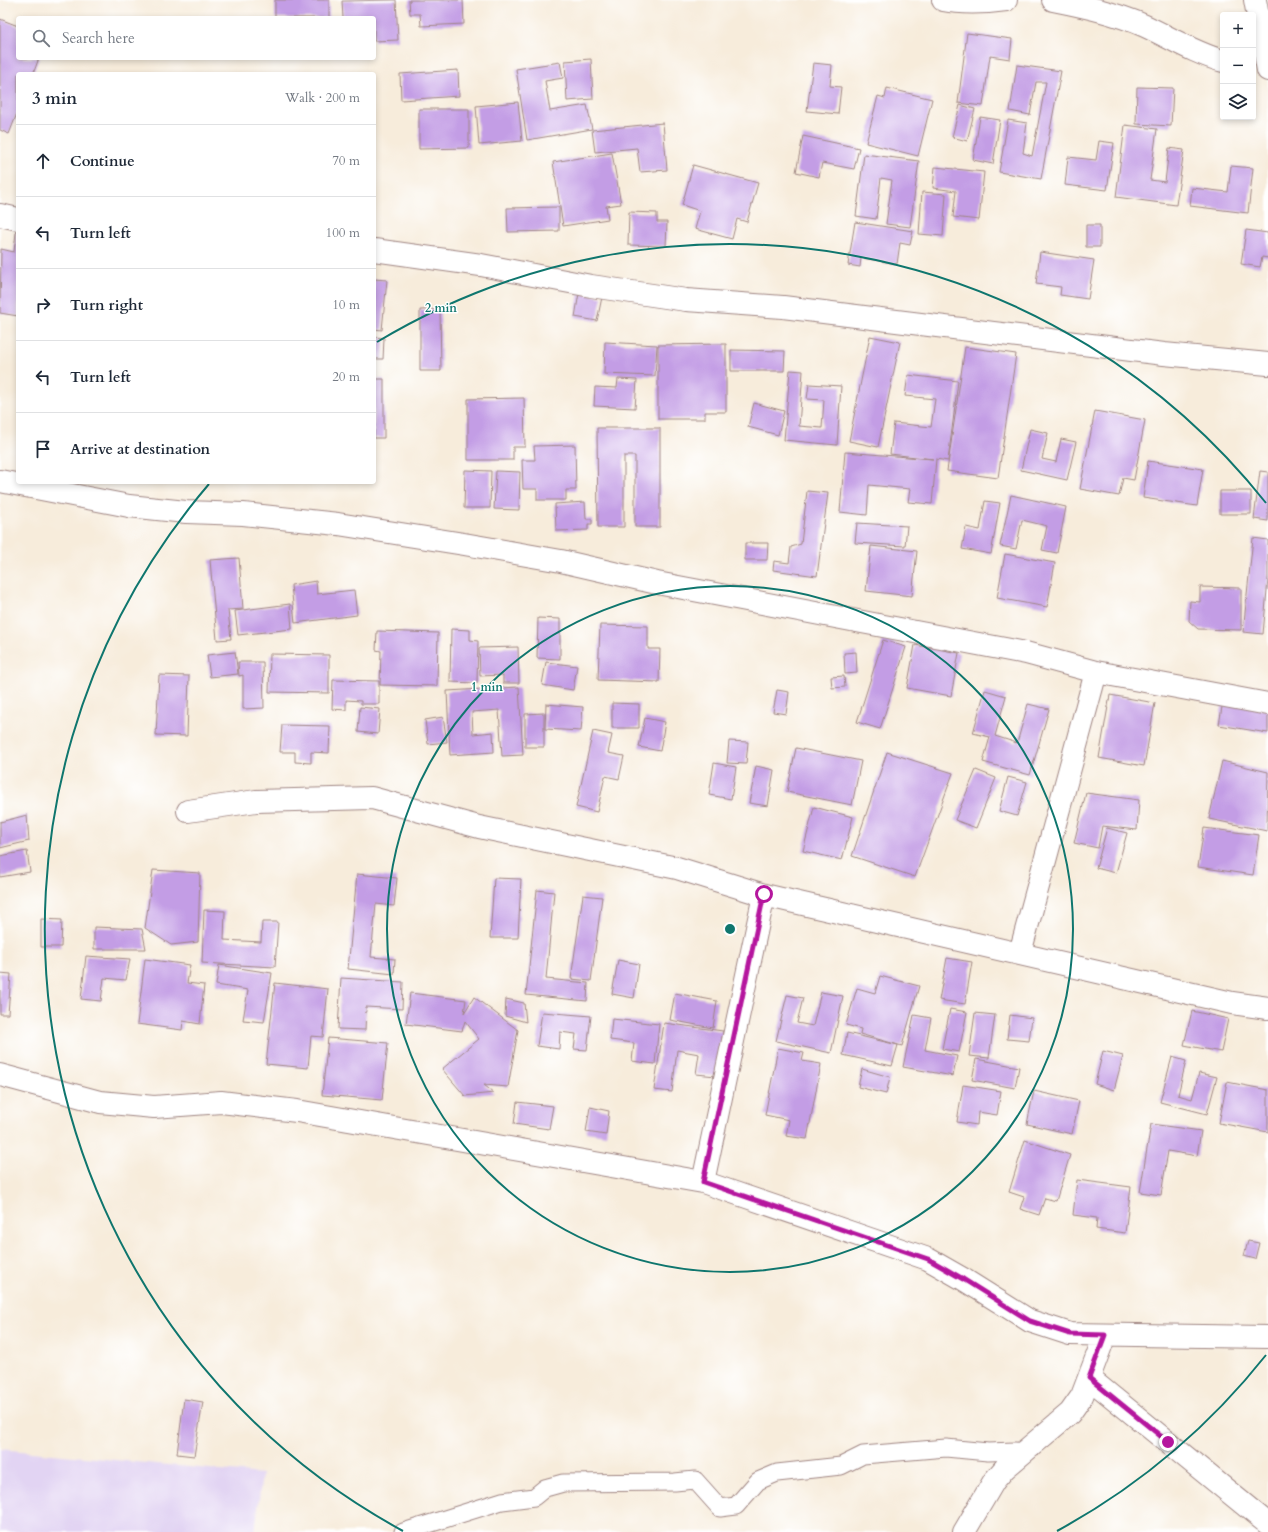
<!DOCTYPE html>
<meta charset="utf-8">
<style>
:root{--surface:#fff;--page:#f2f2f3;--text:#1f2937;--muted:#747a83;--line:#e0e1e3}
body{margin:0;font-family:Cardo,serif;background:var(--page);color:var(--text)}
.controls{position:absolute;right:12px;top:12px;display:grid;overflow:hidden;border-radius:4px;box-shadow:0 2px 6px #0003}
.controls button{width:36px;height:36px;display:grid;place-items:center;padding:0;border:0;border-bottom:1px solid var(--line);background:var(--surface);color:var(--text);font:20px sans-serif}
.stop{position:absolute;width:12px;height:12px;margin:-9px;border:3px solid #b5179e;border-radius:50%;background:#fff}
.stop.end{background:#b5179e;border-color:#fff;box-shadow:0 1px 4px #0008}
.list{margin:0;padding:0;list-style:none}
h2{display:flex;justify-content:space-between;align-items:center;height:52px;margin:0;padding:0 16px;font-size:17px}
h2 small{font-size:13px;font-weight:400;color:var(--muted)}
.list li{display:grid;grid-template-columns:26px 1fr auto;gap:12px;align-items:center;box-sizing:border-box;height:72px;padding:0 16px;border-top:1px solid var(--line)}
.list b{display:block;font-size:15px;white-space:nowrap}
.list em{font-size:13px;font-style:normal;color:var(--muted)}
.icon{flex:none;width:22px;height:22px;fill:none;stroke:currentColor;stroke-width:2;stroke-linecap:round;stroke-linejoin:round}
.map{position:relative;flex:none;width:1268px;height:1532px;overflow:hidden}
.search{position:absolute;background:var(--surface);box-shadow:0 2px 6px #0003;left:16px;top:16px;width:360px;height:44px;display:flex;align-items:center;gap:10px;box-sizing:border-box;padding:0 14px;border-radius:4px;color:var(--muted);font-size:15px}
.panel{position:absolute;background:var(--surface);box-shadow:0 2px 6px #0003;left:16px;top:72px;width:360px;height:412px;border-radius:4px}
.map>svg:first-child{display:block}
</style>
<div class="map">
<svg width="1268" height="1532" viewBox="0 0 1268 1532">
<rect width="100%" height="100%" fill="#fff"/>
<filter id="ink" filterUnits="userSpaceOnUse"><feTurbulence type="fractalNoise" baseFrequency=".025" numOctaves="2"/><feDisplacementMap in="SourceGraphic" scale="8" xChannelSelector="R" yChannelSelector="G"/><feConvolveMatrix kernelMatrix="1 2 1 2 8 2 1 2 1" color-interpolation-filters="sRGB"/></filter>
<filter id="wash" filterUnits="userSpaceOnUse"><feTurbulence type="fractalNoise" baseFrequency=".012" numOctaves="4" result="noise"/><feDisplacementMap in="SourceGraphic" scale="16" xChannelSelector="R" yChannelSelector="G"/><feGaussianBlur stdDeviation="0.9" result="paint"/><feColorMatrix in="noise" values="0 0 0 0 0 0 0 0 0 0 0 0 0 0 0 0 0 1.4 0 .05"/><feComposite in="paint" operator="in"/></filter>
<g filter="url(#wash)">
<rect width="100%" height="100%" fill="#f7ecdb"/>
<!-- built -->
<path fill="#e2d4f3" d="M0,1449L262,1474L255,1532H0Z"/>
<g id="blocks">
<!-- building -->
<path fill="#c39de5" d="M275,0H329V18H275Z
M396,0L398,40L374,41V18H343L342,1Z
M409,0H463L464,24L421,26L420,14H410Z
M0,19L18,26V58H39L33,74H18V111L9,134L0,130Z
M967,33L1012,39L1010,59L990,56L983,106L958,103Z
M591,59L593,99L567,101L565,61Z
M560,62L563,78L545,81L550,111L587,105L592,129L527,140L516,69Z
M813,63L832,65L830,86L841,87L838,114L807,111Z
M1017,65L1061,71L1041,179L999,172L1008,120L1027,123L1023,153L1032,156L1046,82H1036L1030,115L1010,111Z
M458,70L459,96L401,100L400,74Z
M1137,87L1173,88L1171,126L1136,124Z
M887,88L932,99L918,156L866,143L878,96L885,98Z
M518,102L522,141L479,145L476,106Z
M960,105L975,109L967,141L952,137Z
M419,109H469V148L419,149Z
M980,117L1000,120L993,164L973,160Z
M663,123L667,170L640,172L637,148L595,152L592,130Z
M1125,125L1157,129L1150,180L1165,182L1169,148L1184,150L1176,205L1116,197Z
M803,136L859,148L854,169L822,163L819,177L796,172Z
M1099,141L1114,143L1107,190L1065,185L1068,157L1096,160Z
M612,153L621,204L606,206L608,219L563,226L553,162Z
M864,154L919,161L910,227L886,224L892,180L881,178L876,219L856,216Z
M693,165L758,183L747,222L737,219L732,239L695,229L700,211L682,205Z
M1231,166L1253,168L1248,213L1190,206L1192,188L1228,192Z
M935,167L984,172L979,220L953,217L956,191L933,188Z
M922,192L946,194L943,236L919,234Z
M559,207V231L508,232L507,208Z
M629,212L657,213V222H667L666,246L628,245Z
M855,222L913,231L910,245L900,243L897,264L861,258L860,267L848,265Z
M1086,225H1100V247H1086Z
M1246,230L1268,233V258L1262,257L1260,267L1241,264Z
M16,232L18,233V316L0,313L1,249L14,252Z
M1040,252L1094,260L1088,299L1060,295L1061,287L1036,284Z
M374,279L387,280L382,330L374,329Z
M579,293L602,297L597,321L575,317Z
M440,309L441,371H420V310Z
M870,336L900,342L878,447L849,441Z
M374,337L384,338L383,359H374Z
M605,342L657,345L655,376L604,374Z
M726,344V412H705V419H658V345Z
M965,347L1016,354L998,478L947,471Z
M731,350L785,351L784,371H731Z
M790,370L803,371L799,426L822,428L824,400L807,399L809,384L841,386L837,445L784,440Z
M908,375L958,381L948,461L936,459L932,504L908,502L910,489L869,485L867,515L840,512L845,452L933,459L890,454L894,423L931,427L935,399L905,396Z
M374,379H384V438H374Z
M618,379L637,380L635,408L594,406L595,387L617,388Z
M524,398L525,447H513V460H468V399Z
M754,403L784,411L778,435L748,427Z
M1095,411L1145,420L1134,480L1123,478L1119,496L1080,489Z
M597,428H660V527H635V456H624V527H598Z
M1030,429L1048,433L1042,459L1056,462L1061,439L1076,442L1067,480L1021,470Z
M575,445L576,490H566V500H537V489H523L522,460H535L534,446Z
M1148,461L1203,469L1197,506L1143,498Z
M465,470L491,471L490,508H464Z
M496,471L520,472L519,510L494,509Z
M1260,471L1268,472V521L1254,519Z
M807,491L828,493L817,576L773,570L774,561L789,563L791,547L801,544Z
M1220,491H1251V514H1220Z
M1011,495L1066,507L1057,553L1042,550L1047,526L1022,520L1016,549L1000,546Z
M985,501L1000,503L991,554L962,549L966,527L980,530Z
M585,502L586,519H592V524H588V530L556,531L555,504Z
M857,523L907,526L905,546L855,543Z
M1253,538L1268,540V579L1263,634L1243,632Z
M745,543H768L767,560H745Z
M871,546L917,551L912,596L866,591Z
M1005,554L1055,563L1047,607L997,598Z
M239,558L243,609L228,610L231,639L217,640L210,560Z
M316,581L317,594L354,590L357,615L295,623L291,585Z
M1200,587L1241,588V630L1198,629L1189,621L1190,601L1200,602Z
M290,604L292,629L238,635L235,611Z
M538,618L560,619V659L537,658Z
M600,625L648,626V649H660L659,682L598,680Z
M451,629L470,630V640L478,641L477,683L450,682Z
M377,631L438,633L437,686L380,685L381,651L376,650Z
M883,640L906,647L880,729L857,722Z
M915,645L959,653L951,696L907,688Z
M518,647L519,683H503V675L480,676L479,648Z
M235,652L238,674L210,677L207,655Z
M856,652L857,673L845,674L844,653Z
M270,654L329,655V693L269,692Z
M238,662H263L264,708L243,709V675L239,676Z
M546,662L577,666L573,690L542,685Z
M159,675L189,676L187,736L156,735Z
M844,676L845,687L832,688L831,677Z
M333,680L379,681V704H361V701L346,700V710L332,709Z
M519,687L523,755L502,756L499,710L472,712L473,734L493,732L494,752L450,755L447,691Z
M777,690L789,692L786,714L773,712Z
M985,690L1006,696L995,736L1017,743L1028,704L1049,709L1030,775L983,762L990,737L973,733Z
M1110,695L1155,703L1144,766L1099,758Z
M1223,701L1268,709V733L1219,725Z
M612,703L639,704V728H612Z
M546,704L583,707L581,731L545,729Z
M360,707L380,709L378,734L358,732Z
M544,713V747H525V714Z
M443,717L447,742L428,744L425,720Z
M645,718L665,722L660,751L639,747Z
M282,725L330,726L329,753L311,752V763L295,762V752H280Z
M593,731L612,735L608,753L624,756L619,779L605,776L597,812L576,807Z
M729,741L748,742L746,764L727,763Z
M796,748L861,761L852,805L787,792Z
M887,752L953,773L915,877L852,856Z
M1222,761L1268,772L1267,831L1209,819Z
M714,763L736,767L731,799L709,795Z
M756,766L774,770L768,806L749,803Z
M976,770L996,778L976,828L955,820Z
M1008,777L1027,782L1017,816L999,811Z
M1086,793L1139,800L1137,830L1102,826L1098,848L1074,843Z
M814,807L853,817L842,860L803,851Z
M27,815L29,841L0,848V822Z
M1107,828L1127,833L1116,873L1096,868Z
M1204,828L1259,835L1253,875L1198,867Z
M27,851L30,872L0,877V856Z
M153,870L200,873L198,942L171,945L145,928Z
M357,874L397,878L394,906L376,904L371,957L395,959L394,974L348,969Z
M494,878L521,879L518,938H490Z
M537,890L554,892L546,979L588,983L587,1001L526,995Z
M583,895L602,897L591,981L571,979Z
M204,910L225,911L224,940L261,942L262,922H278L275,967L202,963Z
M41,919L62,920L61,947H41Z
M94,927L142,929L146,949H94Z
M86,956L130,959L126,980L104,978L101,1001L81,999Z
M947,958L972,962L965,1004L939,1000Z
M145,959L190,965L187,983L204,985L200,1024L183,1021L182,1030L137,1024Z
M618,960L639,964L634,998L612,994Z
M219,965L272,973L264,1022L243,1020L248,990L216,985Z
M0,973L11,974L8,1014H0Z
M880,976L919,986L902,1046L860,1034L861,1029L846,1025L857,988L875,993Z
M341,978L403,982L402,1009L366,1007L365,1030L338,1029Z
M275,983L328,989L323,1037L311,1036L308,1068L266,1064Z
M821,992L843,996L831,1053L776,1041L787,995L803,998L797,1023L813,1026Z
M410,993L466,1000L464,1013L474,997L518,1030L508,1087L484,1085L494,1093L465,1096L442,1069L479,1039L465,1021L462,1031L406,1024Z
M675,993L717,1001L713,1028L670,1020Z
M506,999L524,1003L526,1022L505,1016Z
M950,1009L967,1012L959,1052L942,1049Z
M1192,1011L1228,1019L1221,1052L1184,1045Z
M542,1012L591,1016L587,1050L574,1049L576,1034L560,1032L559,1049L537,1046Z
M975,1013L995,1015L989,1058L969,1056Z
M914,1015L931,1018L925,1050L957,1056L953,1076L903,1067Z
M1010,1015L1032,1018L1029,1041L1007,1039Z
M612,1019L659,1024L655,1064L632,1061L634,1043L610,1040Z
M664,1023L723,1031L716,1076L696,1074L699,1054L677,1050L672,1092L654,1090Z
M847,1033L898,1045L892,1066L843,1055Z
M328,1038L388,1043L382,1100L322,1095Z
M778,1048L804,1053L802,1061L821,1064L807,1139L786,1136L789,1120L765,1115Z
M1103,1051L1123,1056L1114,1090L1095,1084Z
M1172,1057L1186,1061L1178,1095L1192,1099L1199,1073L1217,1077L1207,1114L1160,1102Z
M976,1059L1019,1067L1015,1088L972,1080Z
M862,1069L890,1077L886,1094L858,1087Z
M1227,1082L1268,1090V1132L1219,1123Z
M963,1085L1001,1091L997,1115L978,1112L977,1125L957,1122Z
M1034,1091L1079,1101L1072,1134L1027,1124Z
M517,1102L553,1106L549,1129L514,1124Z
M590,1107L609,1111L606,1135L586,1132Z
M1151,1124L1201,1131L1197,1156L1168,1151L1161,1195L1140,1192Z
M1025,1140L1070,1155L1056,1201L1045,1198L1039,1215L1020,1209L1024,1197L1009,1192Z
M1077,1180L1131,1187L1125,1233L1096,1229L1097,1218L1073,1215Z
M1248,1241L1259,1243L1255,1259L1244,1256Z
M184,1399L203,1402L194,1456L177,1454Z"/>
</g>
</g>
<g filter="url(#ink)">
<use href="#blocks" fill-opacity="0" stroke="#a08683" stroke-width="1"/>
<g fill="none" stroke-linecap="round" stroke-linejoin="round">
<defs>
<path id="service" d="M403,1532L502,1501L534,1497L545,1488L563,1483L675,1482L695,1480L720,1508L736,1506L758,1481L777,1473L841,1466L863,1455L946,1448L988,1452L1015,1451L1017,1456"/>
<path id="minor" d="M943,0C965,4 984,3 1006,0
M1053,0C1083,6 1116,13 1145,26C1171,38 1194,53 1223,61
M1255,0L1268,70
M0,215L18,219
M374,250L481,265L591,286L686,300L783,307L1164,354L1268,364
M0,481L129,506L186,512L243,514L338,524L464,544L561,561L657,583L1026,653L1096,672L1268,704
M188,811L256,801L372,798L479,827L677,868L764,895L1232,1003L1268,1008
M1020,953L1096,672
M0,1075L100,1102L154,1107L221,1102L297,1111L703,1182L928,1259L963,1279L1030,1321L1070,1334L1268,1337
M703,1182L764,895
M1089,1378L1268,1524
M964,1532L994,1481L1005,1468L1070,1413L1082,1396L1105,1335"/>
</defs>
<!-- service casing -->
<use href="#service" stroke="#a08683" stroke-width="19"/>
<!-- minor casing -->
<use href="#minor" stroke="#a08683" stroke-width="24"/>
<!-- service -->
<use href="#service" stroke="#fff" stroke-width="17"/>
<!-- minor -->
<use href="#minor" stroke="#fff" stroke-width="22"/>
</g>
</g>
<g fill="none" stroke-linecap="round" stroke-linejoin="round" filter="url(#ink)">
<!-- route -->
<path stroke="#b5179e" stroke-width="5" d="M764,894L703,1182L928,1259L963,1279L1030,1321L1070,1334L1105,1335L1089,1378L1168,1442"/>
</g>
<!-- distance rings -->
<g fill="none" stroke="#0f766e" stroke-width="2">
<circle cx="730" cy="929" r="343"/>
<path d="M1266 1355A685 685 0 0 1 1057 1531M403 1531A685 685 0 0 1 209 484M377 342A685 685 0 0 1 1266 503"/>
</g>
<circle cx="730" cy="929" r="6" fill="#0f766e" stroke="#fff" stroke-width="2"/>
<g font-size="12" text-anchor="middle" font-weight="bold" fill="#0f766e" stroke="#fff" stroke-width="3" stroke-linejoin="round" paint-order="stroke">
<text x="441" y="312">2 min</text>
<text x="487" y="691">1 min</text>
</g>
</svg>
<div class="controls">
<button>+</button>
<button>−</button>
<button><svg class="icon" aria-label="layers" viewBox="0 0 24 24"><path d="M12 4l9 5-9 5-9-5zM3 14l9 5 9-5"/></svg></button>
</div>
<div class="stop" style="left:764px;top:894px"></div>
<div class="stop end" style="left:1168px;top:1442px"></div>
<div class="search"><svg class="icon" aria-label="search" viewBox="0 0 24 24"><circle cx="10" cy="10" r="6"/><path d="M15 15l6 6"/></svg>Search here</div>
<section class="panel">
<h2>3 min<small>Walk · 200 m</small></h2>
<ul class="list">
<li><svg class="icon" aria-label="ahead" viewBox="0 0 24 24"><path d="M12 20V5M6 11l6-6 6 6"/></svg><div><b>Continue</b></div><em>70 m</em></li>
<li><svg class="icon" aria-label="left" viewBox="0 0 24 24"><path d="M17 20v-9H6M10 6l-5 5 5 5"/></svg><div><b>Turn left</b></div><em>100 m</em></li>
<li><svg class="icon" aria-label="right" viewBox="0 0 24 24"><path d="M7 20v-9h11M14 6l5 5-5 5"/></svg><div><b>Turn right</b></div><em>10 m</em></li>
<li><svg class="icon" aria-label="left" viewBox="0 0 24 24"><path d="M17 20v-9H6M10 6l-5 5 5 5"/></svg><div><b>Turn left</b></div><em>20 m</em></li>
<li><svg class="icon" aria-label="arrive" viewBox="0 0 24 24"><path d="M6 21V4h12l-3 4 3 4H6"/></svg><div><b>Arrive at destination</b></div></li>
</ul>
</section>
</div>
